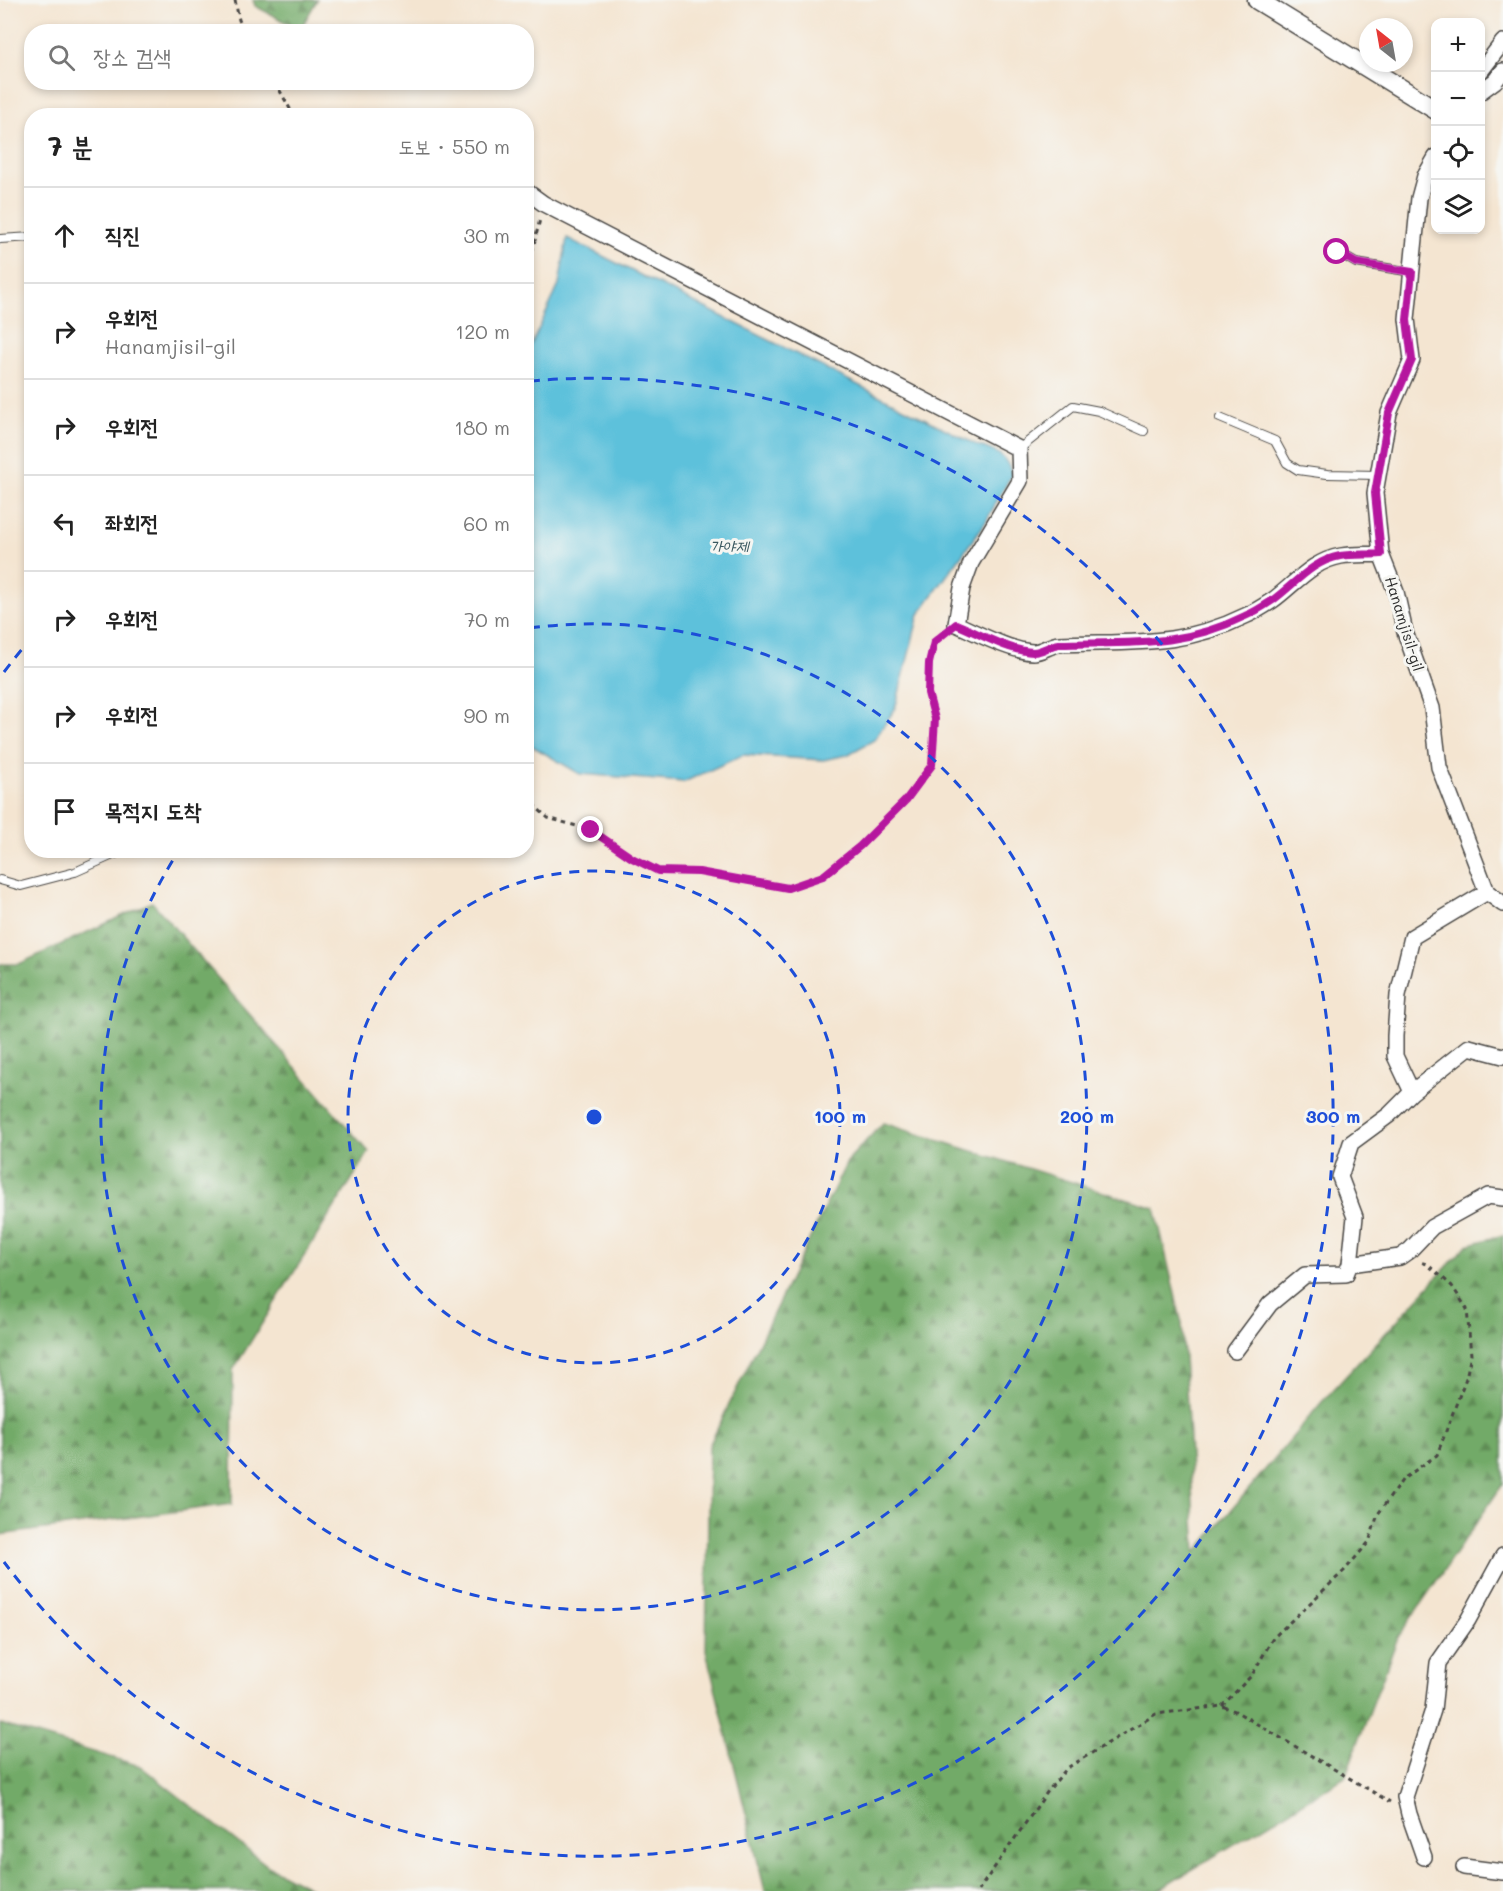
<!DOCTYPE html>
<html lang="ko">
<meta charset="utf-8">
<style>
:root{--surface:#fff;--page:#f6f6f6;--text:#222;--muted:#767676;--line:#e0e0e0}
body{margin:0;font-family:Mali,"Poor Story",sans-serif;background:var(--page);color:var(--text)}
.controls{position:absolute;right:18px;top:18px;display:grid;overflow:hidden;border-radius:12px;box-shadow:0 3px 9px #0003}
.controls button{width:54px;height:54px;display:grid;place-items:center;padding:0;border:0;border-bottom:2px solid var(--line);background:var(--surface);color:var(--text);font:30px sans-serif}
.compass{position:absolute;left:1359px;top:18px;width:54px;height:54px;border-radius:50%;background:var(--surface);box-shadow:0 3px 9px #0003;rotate:329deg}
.stop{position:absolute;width:18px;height:18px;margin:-14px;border:4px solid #b5179e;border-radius:50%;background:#fff}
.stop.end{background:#b5179e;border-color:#fff;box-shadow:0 2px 6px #0008}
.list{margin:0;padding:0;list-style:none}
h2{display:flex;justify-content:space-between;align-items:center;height:78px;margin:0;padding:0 24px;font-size:26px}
h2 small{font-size:20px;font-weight:400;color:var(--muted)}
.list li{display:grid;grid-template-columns:39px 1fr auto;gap:18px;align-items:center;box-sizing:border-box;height:96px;padding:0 24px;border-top:2px solid var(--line)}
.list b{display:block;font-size:22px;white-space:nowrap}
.list p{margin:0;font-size:20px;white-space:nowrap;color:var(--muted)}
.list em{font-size:20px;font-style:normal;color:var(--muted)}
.icon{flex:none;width:33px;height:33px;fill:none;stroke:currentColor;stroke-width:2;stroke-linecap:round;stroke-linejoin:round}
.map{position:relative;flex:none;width:1503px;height:1891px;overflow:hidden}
.search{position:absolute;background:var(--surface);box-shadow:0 3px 9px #0003;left:24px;top:24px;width:510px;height:66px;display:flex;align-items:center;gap:15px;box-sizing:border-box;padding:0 21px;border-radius:24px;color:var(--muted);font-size:22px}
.panel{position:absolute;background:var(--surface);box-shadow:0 3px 9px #0003;left:24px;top:108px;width:510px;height:750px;border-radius:24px}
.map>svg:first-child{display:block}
</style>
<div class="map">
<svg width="1503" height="1891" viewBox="0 0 1503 1891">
<defs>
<pattern id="forest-firs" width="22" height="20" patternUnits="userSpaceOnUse" patternTransform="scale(1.5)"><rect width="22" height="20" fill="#72aa67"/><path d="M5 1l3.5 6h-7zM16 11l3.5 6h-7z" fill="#5e8b55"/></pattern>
</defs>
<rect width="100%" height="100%" fill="#f6f6f2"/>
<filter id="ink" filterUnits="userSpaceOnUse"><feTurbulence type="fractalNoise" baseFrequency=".0167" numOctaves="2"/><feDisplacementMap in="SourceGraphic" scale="12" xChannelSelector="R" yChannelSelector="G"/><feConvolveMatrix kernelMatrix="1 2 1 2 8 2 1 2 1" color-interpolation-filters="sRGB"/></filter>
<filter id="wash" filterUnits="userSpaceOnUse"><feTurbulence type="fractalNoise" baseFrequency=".008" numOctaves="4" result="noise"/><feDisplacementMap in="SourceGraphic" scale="24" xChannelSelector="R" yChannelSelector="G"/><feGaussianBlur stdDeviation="1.35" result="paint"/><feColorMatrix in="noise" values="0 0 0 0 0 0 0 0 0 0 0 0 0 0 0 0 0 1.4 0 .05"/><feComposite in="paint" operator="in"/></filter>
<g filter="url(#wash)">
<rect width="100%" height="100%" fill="#f4e5d1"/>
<!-- forest -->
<path fill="url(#forest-firs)" stroke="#4e6a49" stroke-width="1.5" d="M253,0H317L300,30L255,6Z
M152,902L369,1152L233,1370L232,1504L0,1535V964H19Z
M883,1123L1155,1208L1182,1324L1196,1552L1321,1403L1467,1245L1503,1235V1484L1398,1637L1345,1777L1157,1891H765L706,1651L709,1446L848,1160Z
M0,1724L140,1766L268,1866L316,1891H0Z"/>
<!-- water -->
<path fill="#5dc1db" stroke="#447683" stroke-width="1.5" d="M567,238L977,445C997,452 1005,453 1012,474L985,523L919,614L895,709L874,740L847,755L823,760L743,755L684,782L580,774L527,743V354L559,285Z"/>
</g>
<g filter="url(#ink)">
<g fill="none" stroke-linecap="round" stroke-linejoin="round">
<defs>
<path id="service" d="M0,239L32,237
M1337,252L1356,263L1412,272
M1220,418L1275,441L1287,463L1298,470L1327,474L1378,475
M1019,449L1073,406L1099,411L1144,431
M0,880L21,886L75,872L124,850"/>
<path id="minor" d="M1480,72L1503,42
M1480,92L1495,81L1503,71
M1436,157L1425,176L1419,198L1407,319L1412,360L1389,413L1375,493L1381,554L1396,592L1405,632L1432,708L1439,767L1487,892L1503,904
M526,191L544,204L1019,449L1020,481L971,563L962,588L956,624C977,633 1011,651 1033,652C1041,652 1050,645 1059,644C1128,641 1180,648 1245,616C1255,612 1264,606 1273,600C1295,584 1312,561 1341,556C1354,554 1368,555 1381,554
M1412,1092L1395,1056V1036L1398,995L1412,937L1487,892
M1350,1264L1400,1257L1410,1250L1432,1227L1488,1196L1503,1198
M1235,1351L1270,1304L1305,1275L1346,1274L1350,1264L1355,1217L1340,1177L1351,1143L1389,1115L1412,1092L1469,1047L1503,1056
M1424,1857L1409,1814L1405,1797L1433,1710L1438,1663L1468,1620L1503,1556
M1464,1867L1503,1872"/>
<path id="tertiary" d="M1257,0L1436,110"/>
</defs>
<!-- service casing -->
<use href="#service" stroke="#494744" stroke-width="10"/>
<!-- minor casing -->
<use href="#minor" stroke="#494744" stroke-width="18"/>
<!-- tertiary casing -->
<use href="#tertiary" stroke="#494744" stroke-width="21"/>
<!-- path -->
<path stroke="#494744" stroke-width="3" stroke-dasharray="4.5 4.5" stroke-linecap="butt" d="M235,0L239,20L245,32
M275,82L294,116
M526,278L540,219
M526,798L548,818L591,830L632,858L658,871L699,872L788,888L823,876L860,846L906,800L932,765L935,719L928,693L929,663L934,642L946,633
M1222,1706L1252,1675L1273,1638L1344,1571L1369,1542L1378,1514L1403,1479L1437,1455L1466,1378L1471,1355L1467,1309L1452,1286L1427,1264L1420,1262
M978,1891L1048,1791L1067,1768L1156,1714L1222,1706L1235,1711L1390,1802"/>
<!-- service -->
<use href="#service" stroke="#fff" stroke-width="8"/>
<!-- minor -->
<use href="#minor" stroke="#fff" stroke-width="15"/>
<!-- tertiary -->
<use href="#tertiary" stroke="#fff" stroke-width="18"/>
</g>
</g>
<g fill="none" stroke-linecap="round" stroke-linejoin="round" filter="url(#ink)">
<!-- route -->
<path stroke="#b5179e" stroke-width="8" d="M591,830L632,858L658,871L699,872L788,888L823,876L860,846L906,800L932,765L935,719L928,693L929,663L934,642L956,624C978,633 1009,651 1033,652C1042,652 1050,645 1059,644C1128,642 1181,648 1245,616C1255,612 1264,606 1273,600C1295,584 1312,561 1340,556C1353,554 1368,555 1381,554L1375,493L1389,413L1412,360L1407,320L1412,272L1356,263L1337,252"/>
</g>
<!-- distance rings -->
<g fill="none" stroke="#1d4ed8" stroke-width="3" stroke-dasharray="10 8">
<circle cx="594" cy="1117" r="246"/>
<path d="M530 628A493 493 0 1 1 178 852"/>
<path d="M4 672A739 739 0 0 1 28 642M530 381A739 739 0 1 1 4 1562"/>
</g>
<g text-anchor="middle" stroke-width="6" stroke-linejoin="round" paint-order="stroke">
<!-- street labels -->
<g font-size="15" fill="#2b2b2b" stroke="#f6f6f2">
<text transform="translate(1404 624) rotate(73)" y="5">Hanamjisil-gil</text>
</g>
<!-- water labels -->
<g font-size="16" font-style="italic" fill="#3a5860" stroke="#f6f6f2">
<text x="729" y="552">가야제</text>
</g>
</g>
<circle cx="594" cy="1117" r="9" fill="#1d4ed8" stroke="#f6f6f2" stroke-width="3"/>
<g font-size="18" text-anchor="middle" font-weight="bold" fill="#1d4ed8" stroke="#f6f6f2" stroke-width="6" stroke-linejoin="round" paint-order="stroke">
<text x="840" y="1123">100 m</text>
<text x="1087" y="1123">200 m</text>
<text x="1333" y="1123">300 m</text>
</g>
</svg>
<div class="controls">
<button>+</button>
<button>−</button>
<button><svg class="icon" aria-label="locate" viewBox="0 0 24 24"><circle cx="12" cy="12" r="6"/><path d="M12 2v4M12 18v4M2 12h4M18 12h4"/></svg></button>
<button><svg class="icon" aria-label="layers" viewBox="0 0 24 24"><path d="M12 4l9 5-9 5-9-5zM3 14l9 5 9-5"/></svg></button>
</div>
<svg class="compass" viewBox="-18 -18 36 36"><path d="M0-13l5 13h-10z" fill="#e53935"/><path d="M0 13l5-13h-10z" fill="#767676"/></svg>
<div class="stop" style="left:1337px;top:252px"></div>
<div class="stop end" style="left:591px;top:830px"></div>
<div class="search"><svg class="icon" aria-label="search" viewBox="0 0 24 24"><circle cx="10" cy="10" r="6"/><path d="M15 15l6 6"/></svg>장소 검색</div>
<section class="panel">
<h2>7 분<small>도보 · 550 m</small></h2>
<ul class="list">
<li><svg class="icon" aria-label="ahead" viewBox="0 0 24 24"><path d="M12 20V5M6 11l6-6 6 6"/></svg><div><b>직진</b></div><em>30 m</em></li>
<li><svg class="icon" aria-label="right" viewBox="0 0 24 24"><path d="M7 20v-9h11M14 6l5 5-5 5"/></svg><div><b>우회전</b><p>Hanamjisil-gil</p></div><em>120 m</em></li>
<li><svg class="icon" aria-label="right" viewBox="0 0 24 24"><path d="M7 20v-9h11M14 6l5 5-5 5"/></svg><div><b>우회전</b></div><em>180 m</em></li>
<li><svg class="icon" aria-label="left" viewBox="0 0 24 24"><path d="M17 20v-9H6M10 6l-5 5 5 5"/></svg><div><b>좌회전</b></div><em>60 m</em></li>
<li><svg class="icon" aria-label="right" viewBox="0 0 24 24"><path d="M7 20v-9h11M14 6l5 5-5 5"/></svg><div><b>우회전</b></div><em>70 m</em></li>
<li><svg class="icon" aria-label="right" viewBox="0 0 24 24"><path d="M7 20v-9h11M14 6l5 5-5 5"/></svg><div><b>우회전</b></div><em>90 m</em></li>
<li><svg class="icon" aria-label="arrive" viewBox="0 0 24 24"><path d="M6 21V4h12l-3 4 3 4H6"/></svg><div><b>목적지 도착</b></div></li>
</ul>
</section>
</div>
